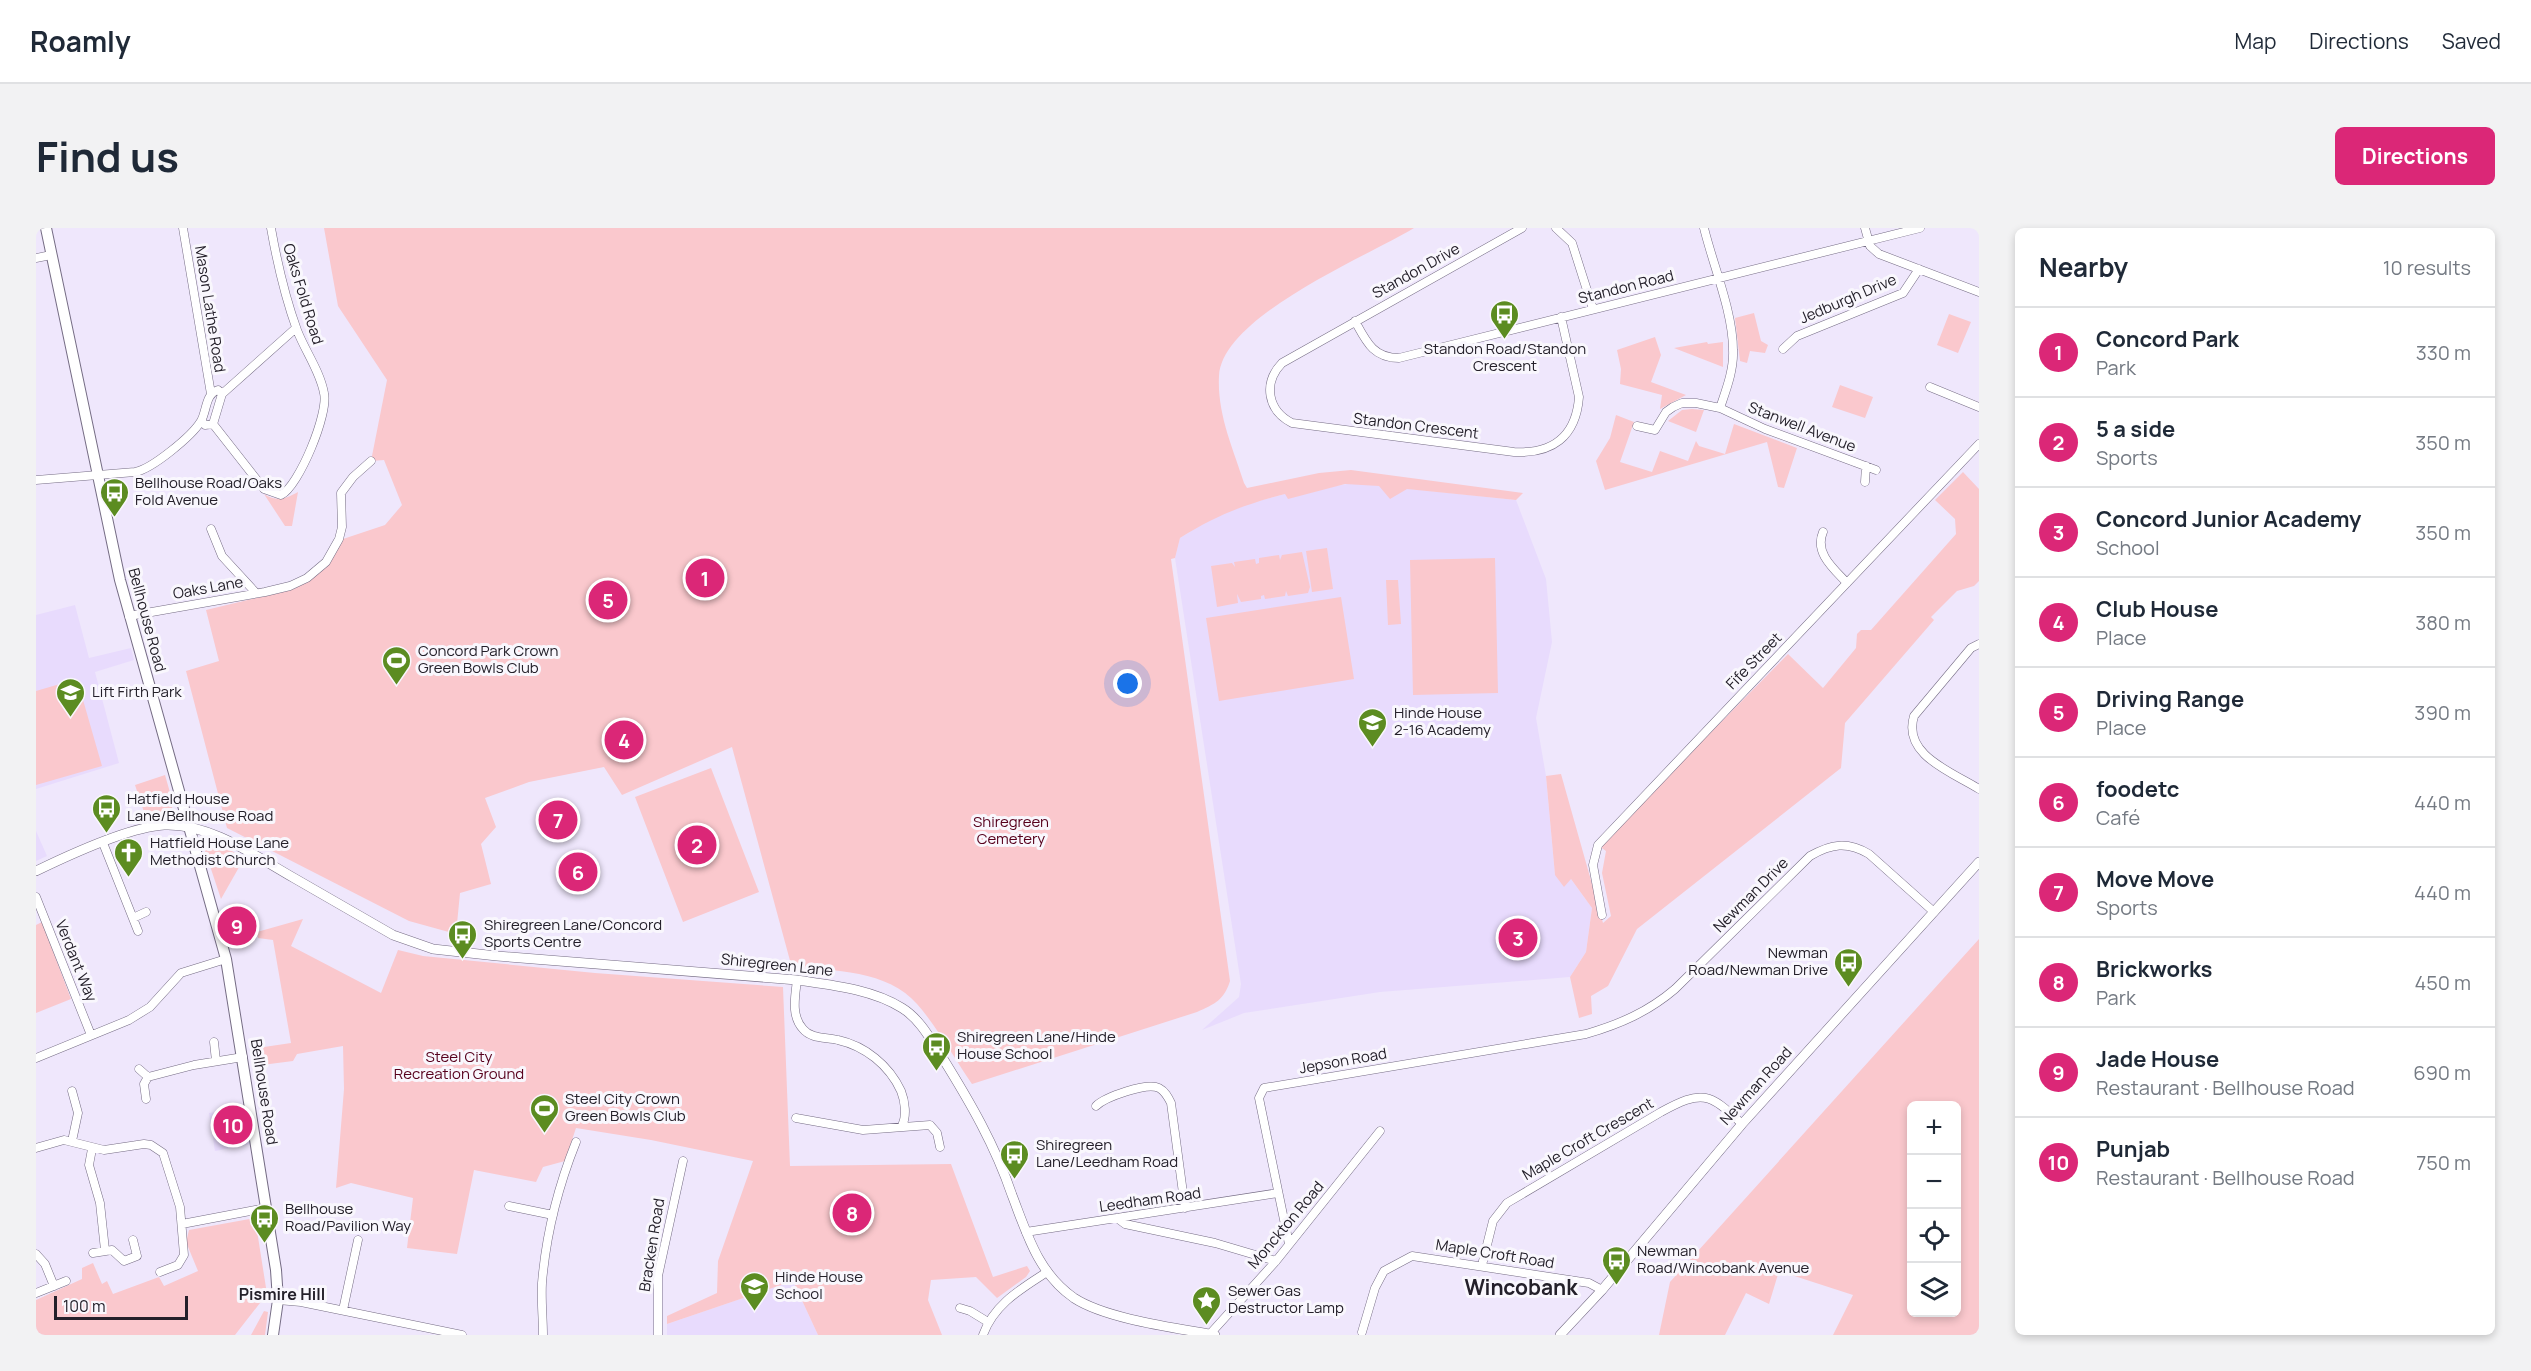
<!DOCTYPE html>
<meta charset="utf-8">
<style>
:root{--surface:#fff;--page:#f2f2f3;--text:#1f2937;--muted:#747a83;--line:#e0e1e3;--accent:#db2777}
body{margin:0;font-family:Manrope,sans-serif;background:var(--page);color:var(--text)}
.controls{position:absolute;right:18px;bottom:18px;display:grid;overflow:hidden;border-radius:9px;box-shadow:0 3px 9px #0003}
.controls button{width:54px;height:54px;display:grid;place-items:center;padding:0;border:0;border-bottom:2px solid var(--line);background:var(--surface);color:var(--text);font:30px sans-serif}
.scale{position:absolute;left:18px;bottom:15px;width:134px;box-sizing:border-box;padding-left:6px;border:3px solid #24202a;border-top:0;font-size:16px;line-height:21px;white-space:nowrap;color:#24202a;-webkit-text-stroke:4px #f9f7fd;paint-order:stroke}
.you{position:absolute;left:1092px;top:456px;width:21px;height:21px;margin:-15px;border:4px solid #fff;border-radius:50%;background:#1a73e8;box-shadow:0 0 0 9px #1a73e833}
.badge{display:grid;place-items:center;width:39px;height:39px;border-radius:50%;background:var(--accent);color:#fff;font-size:20px;font-weight:700}
.pin{position:absolute;translate:-50% -50%;border:3px solid #fff;box-shadow:0 2px 6px #0006}
.list{margin:0;padding:0;list-style:none}
h2{display:flex;justify-content:space-between;align-items:center;height:78px;margin:0;padding:0 24px;font-size:26px}
h2 small{font-size:20px;font-weight:400;color:var(--muted)}
.list li{display:grid;grid-template-columns:39px 1fr auto;gap:18px;align-items:center;box-sizing:border-box;height:90px;padding:0 24px;border-top:2px solid var(--line)}
.list b{display:block;font-size:22px;white-space:nowrap}
.list p{margin:0;font-size:20px;white-space:nowrap;color:var(--muted)}
.list em{font-size:20px;font-style:normal;color:var(--muted)}
.icon{flex:none;width:33px;height:33px;fill:none;stroke:currentColor;stroke-width:2;stroke-linecap:round;stroke-linejoin:round}
.map{position:relative;flex:none;width:1943px;height:1107px;overflow:hidden;border-radius:9px}
header{display:flex;align-items:center;gap:36px;box-sizing:border-box;height:84px;padding:0 30px;background:var(--surface);border-bottom:2px solid var(--line)}
header strong{font-size:28px}
nav{display:flex;gap:33px;margin-inline-start:auto;font-size:21px}
.intro{display:flex;align-items:center;justify-content:space-between;box-sizing:border-box;height:144px;padding:0 36px}
h1{margin:0;font-size:42px}
.button{padding:15px 27px;border-radius:9px;background:var(--accent);color:#fff;font-size:21px;font-weight:700}
main{display:flex;gap:36px;padding:0 36px}
aside{flex:1;background:var(--surface);border-radius:9px;box-shadow:0 3px 9px #0003}
.map>svg:first-child{display:block}
</style>
<header>
<strong>Roamly</strong>
<nav><a>Map</a><a>Directions</a><a>Saved</a></nav>
</header>
<div class="intro"><h1>Find us</h1><a class="button">Directions</a></div>
<main>
<div class="map">
<svg width="1943" height="1107" viewBox="0 0 1943 1107">
<rect width="100%" height="100%" fill="#efe7fc"/>
<!-- built -->
<path fill="#e8dbfd" d="M1318,255L1480,272L1510,351L1516,414L1500,490L1510,548L1519,647L1535,651L1556,680L1550,724L1534,749L1344,764L1208,785L1166,802L1203,769L1205,756L1139,330L1144,310L1177,289L1215,275L1249,266Z
M39,377L53,430L95,420L98,432L59,444L83,535L0,561V387Z
M0,603L11,628L0,633Z
M210,879L215,916L179,923L173,885Z
M757,1053L782,1107H631V1096Z"/>
<!-- green -->
<path fill="#fac8cd" fill-rule="evenodd" d="M288,0H1378C1330,29 1186,88 1183,148C1181,186 1197,220 1208,255L1211,260L1283,245L1315,242L1487,265L1480,272L1371,261L1354,271L1343,258L1309,256L1252,271L1249,266C1209,276 1179,288 1144,310L1139,330L1135,331L1194,753C1188,772 1179,776 1161,784L936,856C918,830 902,800 881,776C853,743 796,741 756,740L696,519L586,567L568,539L493,554L449,570L460,599L445,616L455,656L424,665L420,706L373,693L191,600L150,443L183,433L170,382L258,361L288,341L307,311L349,297L366,277L348,232L335,233L351,152L302,78Z
M1718,85L1725,113L1732,117L1729,125L1714,123L1711,135L1704,133L1699,90Z
M1913,86L1935,94L1922,125L1901,117Z
M1619,109L1625,127L1615,154L1650,167L1624,181L1626,167L1584,156L1585,141L1581,122Z
M1671,114L1672,116L1687,114V139L1638,120Z
M1804,157L1837,169L1829,190L1796,179Z
M1656,181L1668,182L1660,204L1632,193L1646,182Z
M1580,187L1598,194L1584,234L1616,244L1624,223L1652,233L1660,213L1663,218L1689,226L1698,196L1761,220L1748,260L1742,259L1731,214L1569,262L1560,233L1574,210Z
M1927,244L1943,261V353L1938,358L1921,363L1895,389L1898,392L1809,495L1805,540L1601,701L1572,758L1555,768L1556,786L1543,790L1534,749L1550,724L1556,680L1535,651L1528,659L1519,647L1510,548L1525,546L1567,695L1575,688L1566,645L1570,623L1563,618L1752,426L1787,460L1820,420L1821,406L1825,402H1835L1920,306L1919,291L1899,272Z
M262,264L256,298H249L228,266C241,274 249,271 262,264Z
M1291,320L1297,361L1276,364L1270,323Z
M1266,324L1274,359L1272,365L1252,368L1250,363L1249,368L1229,371L1228,367L1225,368V371L1205,374L1201,366L1202,375L1181,379L1175,338L1196,335L1199,339L1198,334L1219,331L1220,336L1223,335V330L1243,327L1244,332L1246,327Z
M1459,330L1462,465L1377,467L1374,332Z
M1350,352H1362L1365,396L1352,397Z
M1305,369L1318,451L1183,473L1170,390Z
M41,451L66,538L0,557V463Z
M675,540L723,664L647,694L599,569Z
M129,547L137,575L136,580L110,590L99,557Z
M171,613L183,616L205,628L206,634L185,671L167,617Z
M267,691L255,718L345,765L362,722L387,728L559,745L747,759L754,938L915,936L957,1049L991,1038L994,1043L990,1049L961,1070L940,1049L895,1052L892,1072L906,1107H782L757,1053L631,1096V1088L681,1065L682,1033L717,933L615,912L540,900L529,933L507,939L500,954L438,942L421,1026L371,1020L377,970L315,955L300,960L308,861L307,818L261,826L257,833L218,838L215,821L255,815L237,712L222,710L221,704Z
M6,694L35,771L0,785V697Z
M1943,711V1107H1797L1817,1067L1743,1043L1733,1076L1710,1065L1689,1107H1623L1634,1054ZM1876,878H1920V1084H1876Z
M219,990L231,1066L199,1107H0V1072L46,1051V1040L57,1035L66,1056L71,1053L77,1066L123,1049L128,1058L162,1043L150,1014L153,1002Z
M228,1083L232,1084L229,1107H215Z"/>
<g fill="none" stroke-linecap="round" stroke-linejoin="round">
<defs>
<path id="minor" d="M147,0L175,166
M1486,0L1246,135C1227,155 1231,182 1256,195L1478,224C1516,226 1540,209 1543,169L1525,89
M1520,0L1536,15L1557,81
M1668,0C1677,37 1697,84 1697,122C1698,142 1690,162 1684,180
M1829,0L1834,18L1843,26L1943,64
M0,30L15,27
M1319,93C1330,113 1337,130 1363,130L1884,0
M1747,121L1761,108L1867,65L1883,41
M1894,159L1943,179
M186,166L260,100
M177,196L228,261L245,267C263,258 293,185 288,165C284,143 269,123 261,102C249,69 241,34 235,0
M1601,198L1619,202L1630,184L1637,179L1646,175H1660L1684,180L1729,201L1840,242
M0,252L99,244C116,241 156,208 165,193C171,183 169,166 182,162L186,166L177,196L169,197L165,193
M1829,254L1830,238
M175,301L186,328L220,365
M1787,304C1778,325 1798,341 1811,355
M93,388L229,364L254,358L271,350L290,334L303,311L306,299L305,265L317,249L335,233
M1943,416L1935,420L1878,488C1866,527 1916,544 1943,561
M67,615L102,703
M0,669L55,807
M1566,687L1557,637L1562,617L1943,216
M97,690L110,684
M761,752C759,769 755,788 767,801C775,811 790,809 802,812C829,818 853,837 865,863C869,873 871,888 866,898
M178,814L180,833
M0,830L93,792L114,779L145,745L190,731
M103,841L112,849
M110,871L108,856L112,849L158,837L207,829
M1060,878C1069,869 1111,854 1123,860C1129,863 1132,869 1135,875L1149,980
M760,890L827,902L894,897L901,905L904,919
M36,913L42,885L36,863
M0,920L28,912L68,922L108,916L115,917L127,925L144,979L148,1027L142,1037L124,1044
M56,921L53,937L64,975L69,1022
M473,978L517,987
M1081,990L1089,996L1179,1015L1240,1033
M146,996L230,980
M990,1004L1242,965
M1253,1016L1223,870L1228,860L1550,806C1584,796 1612,784 1639,761L1774,628C1795,616 1811,613 1833,626L1898,684
M57,1025L76,1022L88,1033L101,1028L97,1012
M0,1026L9,1036L18,1058
M1446,1037L1457,993L1471,975L1625,884C1666,862 1673,864 1706,896
M0,1065L30,1053
M242,1072L265,1074L426,1107
M924,1080L934,1083L952,1094
M307,1082L322,1012
M1326,1104L1339,1060L1348,1043L1376,1028L1553,1055L1566,1062
M1174,1106L1240,1033L1344,903
M507,1107C507,1090 505,1073 506,1055C510,1007 522,959 540,914
M622,1107V1048L647,933
M947,1107C958,1076 985,1061 1011,1044"/>
<path id="tertiary" d="M0,643C33,627 93,599 128,597C175,595 219,628 258,650C291,669 324,688 357,707L397,721L461,728L761,752C795,757 836,761 866,780C884,791 895,812 906,829C934,874 959,917 976,967C991,1006 1002,1045 1038,1070C1070,1091 1140,1100 1179,1107
M1524,1107L1566,1062L1706,896L1943,634"/>
<path id="secondary" d="M10,0L84,352L190,731L240,1042L242,1072L237,1107"/>
</defs>
<!-- minor casing -->
<use href="#minor" stroke="#756c84" stroke-width="9"/>
<!-- tertiary casing -->
<use href="#tertiary" stroke="#756c84" stroke-width="10"/>
<!-- secondary casing -->
<use href="#secondary" stroke="#756c84" stroke-width="12"/>
<!-- minor -->
<use href="#minor" stroke="#fff" stroke-width="8"/>
<!-- tertiary -->
<use href="#tertiary" stroke="#fff" stroke-width="9"/>
<!-- secondary -->
<use href="#secondary" stroke="#fff" stroke-width="10"/>
</g>
<!-- icons -->
<defs>
<symbol id="bus-pin" viewBox="-11 -11 22 30"><path d="M0 17L-7.5 6A9.5 9.5 0 1 1 7.5 6Z" fill="#5c8c21" stroke="#f9f7fd"/><path d="M-5-6H5V4H4V6H2V4H-2V6H-4V4H-5ZM-3.5-4V0h7V-4ZM-3.5 1.2v1.5H-2V1.2ZM2 1.2v1.5H3.5V1.2Z" fill="#fff"/></symbol>
<symbol id="stadium-pin" viewBox="-11 -11 22 30"><path d="M0 17L-7.5 6A9.5 9.5 0 1 1 7.5 6Z" fill="#5c8c21" stroke="#f9f7fd"/><path d="M0-5a6.5 5 0 1 0 0 10a6.5 5 0 1 0 0-10ZM-3.5-1.8h7v3.6h-7Z" fill="#fff"/></symbol>
<symbol id="school-pin" viewBox="-11 -11 22 30"><path d="M0 17L-7.5 6A9.5 9.5 0 1 1 7.5 6Z" fill="#5c8c21" stroke="#f9f7fd"/><path d="M0-5L7-2L0 1L-7-2ZM-4 1L0 2.5L4 1V4Q0 6-4 4Z" fill="#fff"/></symbol>
<symbol id="church-pin" viewBox="-11 -11 22 30"><path d="M0 17L-7.5 6A9.5 9.5 0 1 1 7.5 6Z" fill="#5c8c21" stroke="#f9f7fd"/><path d="M-1.2-6h2.4v3.5h3.3v2.4h-3.3V6h-2.4V-.1h-3.3v-2.4h3.3Z" fill="#fff"/></symbol>
<symbol id="sight-pin" viewBox="-11 -11 22 30"><path d="M0 17L-7.5 6A9.5 9.5 0 1 1 7.5 6Z" fill="#5c8c21" stroke="#f9f7fd"/><path d="M0-6L1.8-2.2L6-1.7L2.9 1.2L3.7 5.4L0 3.3L-3.7 5.4L-2.9 1.2L-6-1.7L-1.8-2.2Z" fill="#fff"/></symbol>
</defs>
<g fill-rule="evenodd">
<use href="#bus-pin" x="1452" y="70" width="33" height="45"/>
<use href="#bus-pin" x="62" y="248" width="33" height="45"/>
<use href="#stadium-pin" x="344" y="416" width="33" height="45"/>
<use href="#school-pin" x="18" y="448" width="33" height="45"/>
<use href="#school-pin" x="1320" y="478" width="33" height="45"/>
<use href="#bus-pin" x="54" y="564" width="33" height="45"/>
<use href="#church-pin" x="76" y="608" width="33" height="45"/>
<use href="#bus-pin" x="410" y="690" width="33" height="45"/>
<use href="#bus-pin" x="1796" y="718" width="33" height="45"/>
<use href="#bus-pin" x="884" y="802" width="33" height="45"/>
<use href="#stadium-pin" x="492" y="864" width="33" height="45"/>
<use href="#bus-pin" x="962" y="910" width="33" height="45"/>
<use href="#bus-pin" x="212" y="974" width="33" height="45"/>
<use href="#bus-pin" x="1564" y="1016" width="33" height="45"/>
<use href="#school-pin" x="702" y="1042" width="33" height="45"/>
<use href="#sight-pin" x="1154" y="1056" width="33" height="45"/>
</g>
<g text-anchor="middle" stroke-width="6" stroke-linejoin="round" paint-order="stroke">
<!-- street labels -->
<g font-size="15" fill="#24202a" stroke="#f9f7fd">
<text transform="translate(1380 43) rotate(-29)" y="5">Standon Drive</text>
<text transform="translate(1590 59) rotate(-14)" y="5">Standon Road</text>
<text transform="translate(267 66) rotate(73)" y="5">Oaks Fold Road</text>
<text transform="translate(1812 71) rotate(-23)" y="5">Jedburgh Drive</text>
<text transform="translate(174 81) rotate(81)" y="5">Mason Lathe Road</text>
<text transform="translate(1380 198) rotate(7)" y="5">Standon Crescent</text>
<text transform="translate(1766 199) rotate(21)" y="5">Stanwell Avenue</text>
<text transform="translate(172 360) rotate(-10)" y="5">Oaks Lane</text>
<text transform="translate(111 392) rotate(75)" y="5">Bellhouse Road</text>
<text transform="translate(1718 433) rotate(-46)" y="5">Fife Street</text>
<text transform="translate(1715 667) rotate(-45)" y="5">Newman Drive</text>
<text transform="translate(40 733) rotate(68)" y="5">Verdant Way</text>
<text transform="translate(741 737) rotate(6)" y="5">Shiregreen Lane</text>
<text transform="translate(1307 833) rotate(-10)" y="5">Jepson Road</text>
<text transform="translate(1720 858) rotate(-48)" y="5">Newman Road</text>
<text transform="translate(228 864) rotate(81)" y="5">Bellhouse Road</text>
<text transform="translate(1552 911) rotate(-30)" y="5">Maple Croft Crescent</text>
<text transform="translate(1114 972) rotate(-8)" y="5">Leedham Road</text>
<text transform="translate(1250 997) rotate(-50)" y="5">Monckton Road</text>
<text transform="translate(616 1017) rotate(-81)" y="5">Bracken Road</text>
<text transform="translate(1459 1026) rotate(9)" y="5">Maple Croft Road</text>
</g>
<!-- poi labels -->
<g font-size="15" fill="#24202a" stroke="#f9f7fd" text-anchor="start">
<text x="1469" y="126" text-anchor="middle">Standon Road/Standon<tspan x="1469" dy="17">Crescent</tspan></text>
<text x="99" y="260">Bellhouse Road/Oaks<tspan x="99" dy="17">Fold Avenue</tspan></text>
<text x="382" y="428">Concord Park Crown<tspan x="382" dy="17">Green Bowls Club</tspan></text>
<text x="56" y="469">Lift Firth Park</text>
<text x="1358" y="490">Hinde House<tspan x="1358" dy="17">2-16 Academy</tspan></text>
<text x="91" y="576">Hatfield House<tspan x="91" dy="17">Lane/Bellhouse Road</tspan></text>
<text x="114" y="620">Hatfield House Lane<tspan x="114" dy="17">Methodist Church</tspan></text>
<text x="448" y="702">Shiregreen Lane/Concord<tspan x="448" dy="17">Sports Centre</tspan></text>
<text x="1792" y="730" text-anchor="end">Newman<tspan x="1792" dy="17">Road/Newman Drive</tspan></text>
<text x="921" y="814">Shiregreen Lane/Hinde<tspan x="921" dy="17">House School</tspan></text>
<text x="529" y="876">Steel City Crown<tspan x="529" dy="17">Green Bowls Club</tspan></text>
<text x="1000" y="922">Shiregreen<tspan x="1000" dy="17">Lane/Leedham Road</tspan></text>
<text x="249" y="986">Bellhouse<tspan x="249" dy="17">Road/Pavilion Way</tspan></text>
<text x="1601" y="1028">Newman<tspan x="1601" dy="17">Road/Wincobank Avenue</tspan></text>
<text x="739" y="1054">Hinde House<tspan x="739" dy="17">School</tspan></text>
<text x="1192" y="1068">Sewer Gas<tspan x="1192" dy="17">Destructor Lamp</tspan></text>
</g>
<!-- park labels -->
<g font-size="15" fill="#57001c" stroke="#f9f7fd">
<text x="975" y="599">Shiregreen<tspan x="975" dy="17">Cemetery</tspan></text>
<text x="423" y="834">Steel City<tspan x="423" dy="17">Recreation Ground</tspan></text>
</g>
<!-- neighbourhood labels -->
<g font-size="16" font-weight="bold" fill="#24202a" stroke="#f9f7fd">
<text x="246" y="1072">Pismire Hill</text>
</g>
<!-- district labels -->
<g font-size="21" font-weight="bold" fill="#24202a" stroke="#f9f7fd">
<text x="1485" y="1067">Wincobank</text>
</g>
</g>
</svg>
<div class="controls">
<button>+</button>
<button>−</button>
<button><svg class="icon" aria-label="locate" viewBox="0 0 24 24"><circle cx="12" cy="12" r="6"/><path d="M12 2v4M12 18v4M2 12h4M18 12h4"/></svg></button>
<button><svg class="icon" aria-label="layers" viewBox="0 0 24 24"><path d="M12 4l9 5-9 5-9-5zM3 14l9 5 9-5"/></svg></button>
</div>
<div class="scale">100 m</div>
<div class="you"></div>
<div class="pin badge" style="left:669px;top:350px">1</div>
<div class="pin badge" style="left:661px;top:617px">2</div>
<div class="pin badge" style="left:1482px;top:710px">3</div>
<div class="pin badge" style="left:588px;top:512px">4</div>
<div class="pin badge" style="left:572px;top:372px">5</div>
<div class="pin badge" style="left:542px;top:644px">6</div>
<div class="pin badge" style="left:522px;top:592px">7</div>
<div class="pin badge" style="left:816px;top:985px">8</div>
<div class="pin badge" style="left:201px;top:698px">9</div>
<div class="pin badge" style="left:197px;top:897px">10</div>
</div>
<aside>
<h2>Nearby<small>10 results</small></h2>
<ul class="list">
<li><span class="badge">1</span><div><b>Concord Park</b><p>Park</p></div><em>330 m</em></li>
<li><span class="badge">2</span><div><b>5 a side</b><p>Sports</p></div><em>350 m</em></li>
<li><span class="badge">3</span><div><b>Concord Junior Academy</b><p>School</p></div><em>350 m</em></li>
<li><span class="badge">4</span><div><b>Club House</b><p>Place</p></div><em>380 m</em></li>
<li><span class="badge">5</span><div><b>Driving Range</b><p>Place</p></div><em>390 m</em></li>
<li><span class="badge">6</span><div><b>foodetc</b><p>Café</p></div><em>440 m</em></li>
<li><span class="badge">7</span><div><b>Move Move</b><p>Sports</p></div><em>440 m</em></li>
<li><span class="badge">8</span><div><b>Brickworks</b><p>Park</p></div><em>450 m</em></li>
<li><span class="badge">9</span><div><b>Jade House</b><p>Restaurant · Bellhouse Road</p></div><em>690 m</em></li>
<li><span class="badge">10</span><div><b>Punjab</b><p>Restaurant · Bellhouse Road</p></div><em>750 m</em></li>
</ul>
</aside>
</main>
